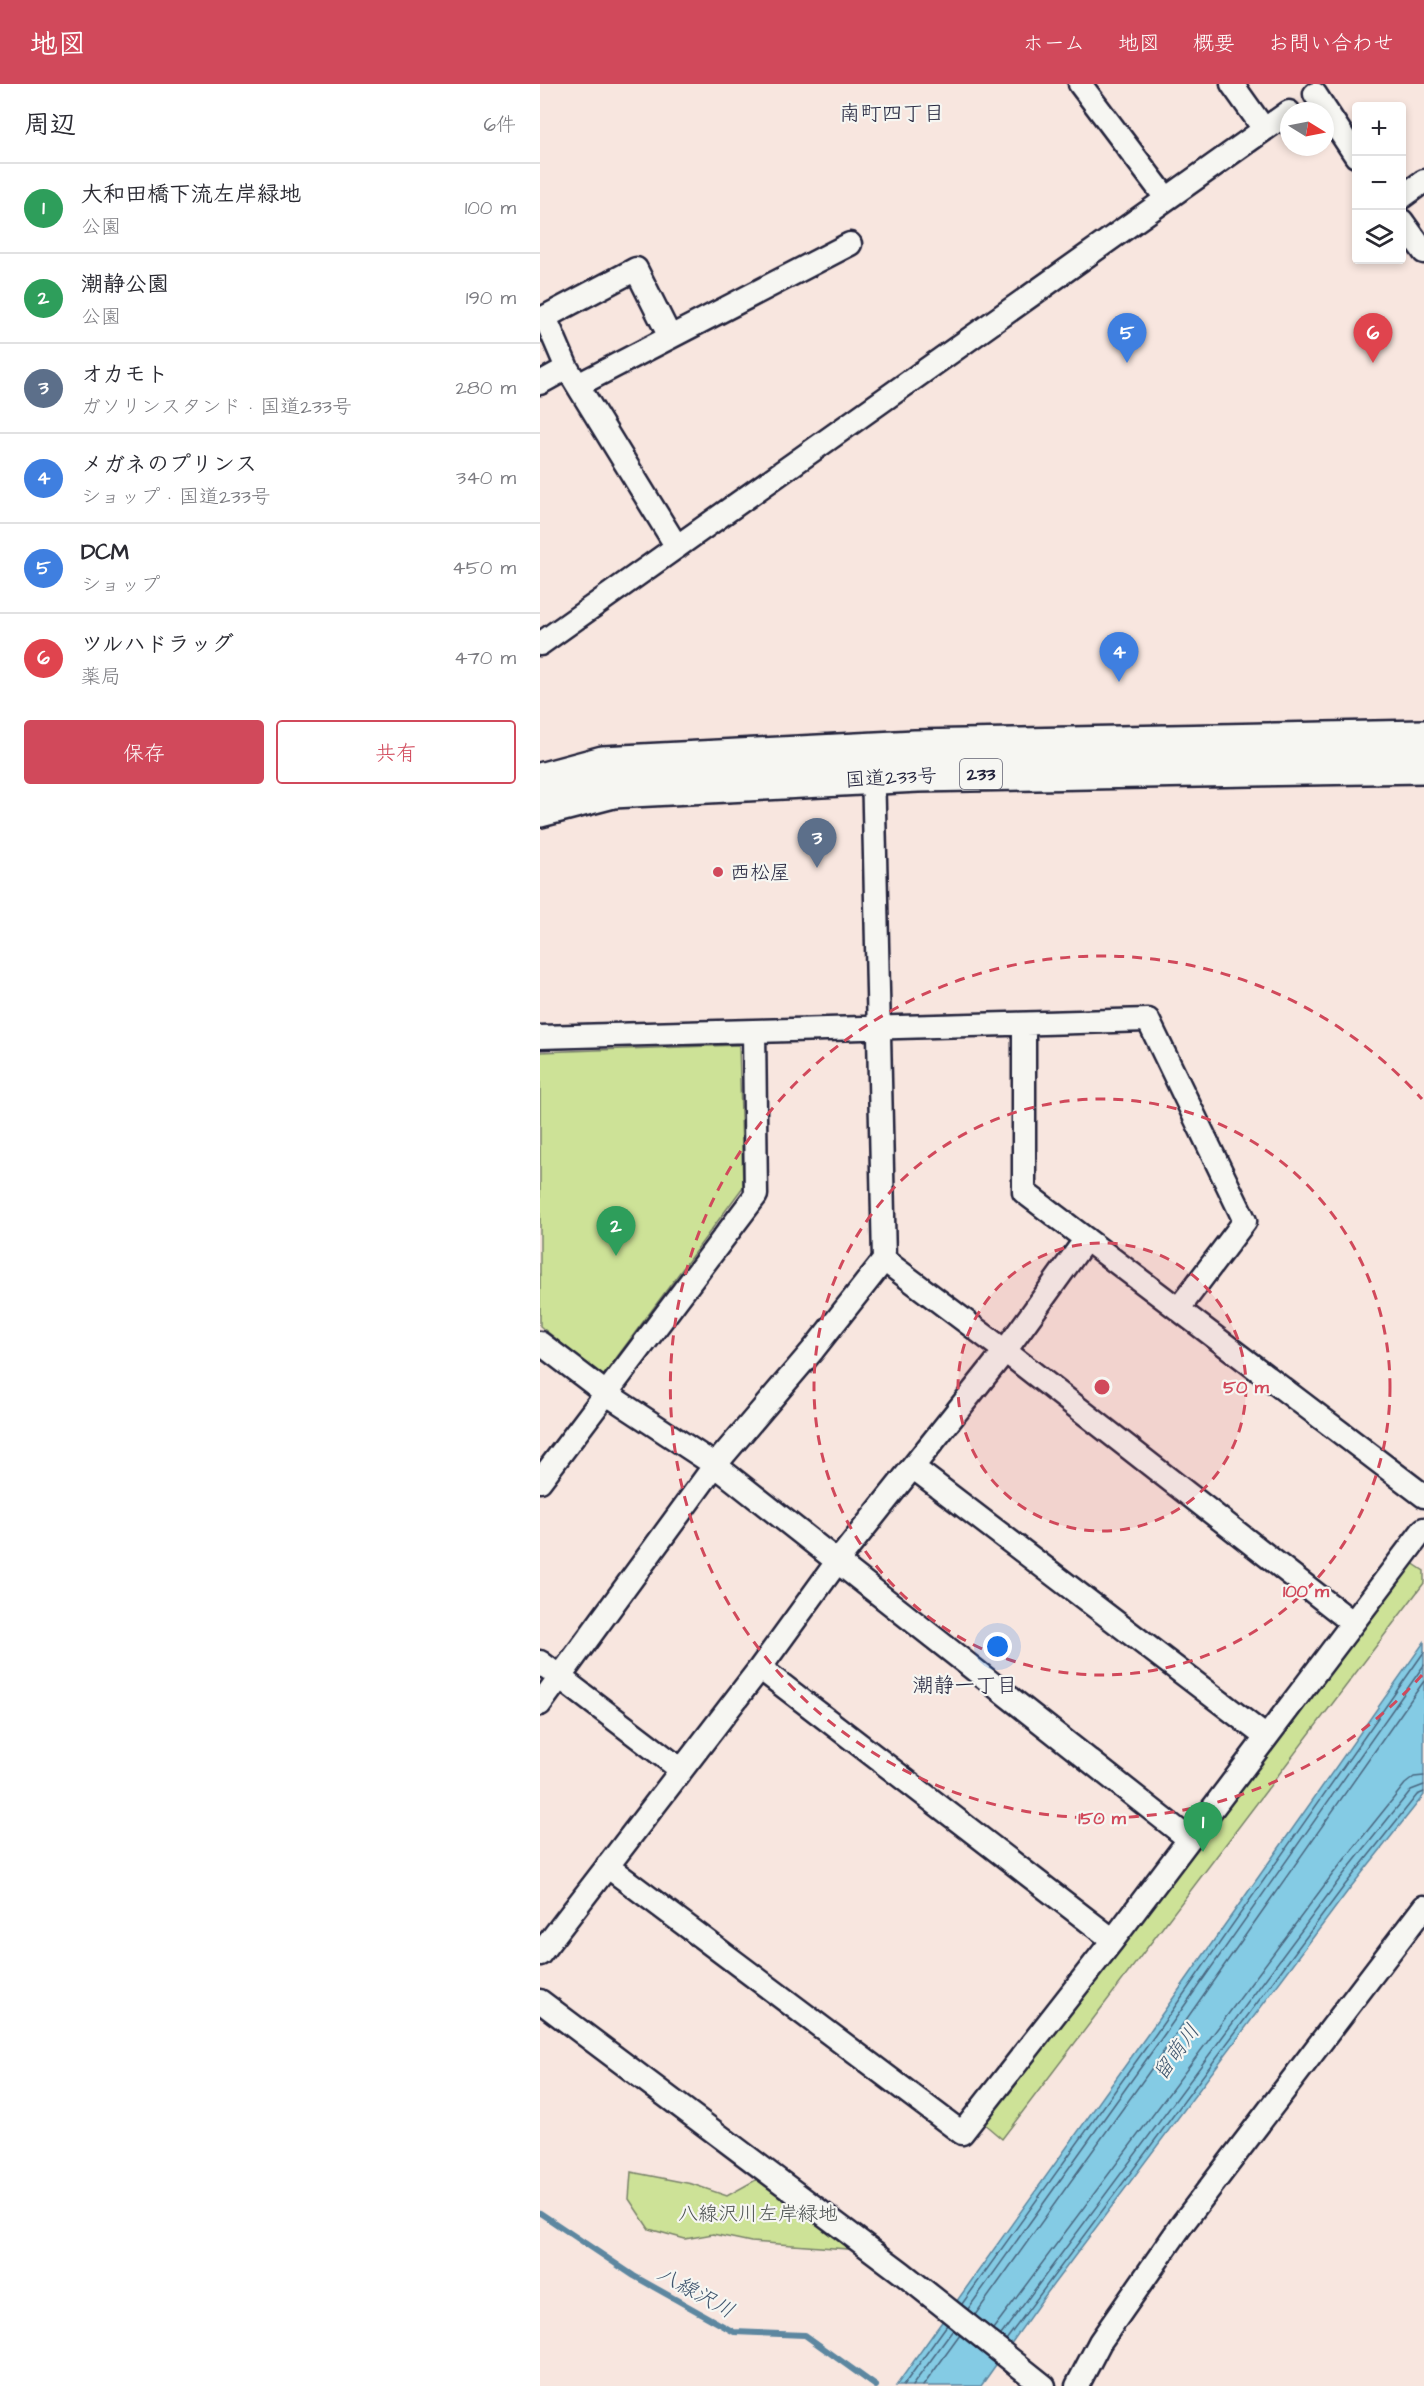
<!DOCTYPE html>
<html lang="ja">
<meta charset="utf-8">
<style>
:root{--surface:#fff;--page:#f7f7f7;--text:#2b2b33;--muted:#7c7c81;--line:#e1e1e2;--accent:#d1495b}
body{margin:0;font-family:"Architects Daughter","Klee One",sans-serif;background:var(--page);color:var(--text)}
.controls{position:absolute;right:18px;top:18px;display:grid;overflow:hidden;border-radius:6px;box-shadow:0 3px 9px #0003}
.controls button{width:54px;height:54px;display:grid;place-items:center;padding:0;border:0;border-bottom:2px solid var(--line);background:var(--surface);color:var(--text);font:30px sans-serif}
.compass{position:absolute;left:740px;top:18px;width:54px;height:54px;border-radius:50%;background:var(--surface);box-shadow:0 3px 9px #0003;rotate:100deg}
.you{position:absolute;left:458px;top:1563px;width:21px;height:21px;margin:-15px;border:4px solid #fff;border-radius:50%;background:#1a73e8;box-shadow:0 0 0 9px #1a73e833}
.badge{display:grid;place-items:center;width:39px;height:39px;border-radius:50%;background:var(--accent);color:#fff;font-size:20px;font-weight:700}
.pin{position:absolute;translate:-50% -50px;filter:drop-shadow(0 2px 3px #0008)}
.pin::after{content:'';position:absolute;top:32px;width:21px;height:18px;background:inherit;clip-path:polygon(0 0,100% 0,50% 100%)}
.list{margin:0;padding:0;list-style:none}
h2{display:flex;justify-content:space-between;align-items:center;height:78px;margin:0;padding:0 24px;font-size:26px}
h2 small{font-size:20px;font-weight:400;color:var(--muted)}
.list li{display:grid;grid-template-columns:39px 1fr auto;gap:18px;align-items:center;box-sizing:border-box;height:90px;padding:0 24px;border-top:2px solid var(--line)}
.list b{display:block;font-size:22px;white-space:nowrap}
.list p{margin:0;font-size:20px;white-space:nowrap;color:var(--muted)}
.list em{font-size:20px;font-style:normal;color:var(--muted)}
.actions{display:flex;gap:12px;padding:18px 24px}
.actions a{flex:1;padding:14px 0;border:2px solid var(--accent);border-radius:6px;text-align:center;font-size:21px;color:var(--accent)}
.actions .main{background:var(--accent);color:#fff}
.icon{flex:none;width:33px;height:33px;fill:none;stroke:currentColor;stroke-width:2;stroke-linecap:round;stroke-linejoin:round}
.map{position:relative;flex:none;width:884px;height:2302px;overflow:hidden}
header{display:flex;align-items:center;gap:36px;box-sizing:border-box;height:84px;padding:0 30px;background:var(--accent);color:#fff}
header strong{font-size:28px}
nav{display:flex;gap:33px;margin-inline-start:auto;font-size:21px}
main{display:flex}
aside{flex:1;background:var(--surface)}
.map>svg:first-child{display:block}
</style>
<header>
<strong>地図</strong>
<nav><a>ホーム</a><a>地図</a><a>概要</a><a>お問い合わせ</a></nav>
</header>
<main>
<aside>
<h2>周辺<small>6件</small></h2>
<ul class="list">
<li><span class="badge" style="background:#2e9e5b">1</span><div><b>大和田橋下流左岸緑地</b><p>公園</p></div><em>100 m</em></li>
<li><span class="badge" style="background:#2e9e5b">2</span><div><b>潮静公園</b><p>公園</p></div><em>190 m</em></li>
<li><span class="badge" style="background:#5c6f8a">3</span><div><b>オカモト</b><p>ガソリンスタンド · 国道233号</p></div><em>280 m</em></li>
<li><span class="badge" style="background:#3f7fe0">4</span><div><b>メガネのプリンス</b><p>ショップ · 国道233号</p></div><em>340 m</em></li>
<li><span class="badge" style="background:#3f7fe0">5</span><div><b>DCM</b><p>ショップ</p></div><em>450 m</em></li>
<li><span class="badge" style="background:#e0444e">6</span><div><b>ツルハドラッグ</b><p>薬局</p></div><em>470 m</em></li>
</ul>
<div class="actions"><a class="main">保存</a><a>共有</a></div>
</aside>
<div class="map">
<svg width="884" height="2302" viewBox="0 0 884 2302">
<rect width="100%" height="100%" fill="#f8e6df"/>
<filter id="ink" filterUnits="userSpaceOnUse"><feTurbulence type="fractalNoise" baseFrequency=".0167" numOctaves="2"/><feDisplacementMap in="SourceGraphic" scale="12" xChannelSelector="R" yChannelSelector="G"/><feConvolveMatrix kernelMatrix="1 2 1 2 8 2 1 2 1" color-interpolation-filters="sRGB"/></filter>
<g filter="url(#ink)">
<!-- green -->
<path fill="#cde297" stroke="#788269" stroke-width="1.5" d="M199,961L203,1103L63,1292L0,1242V968Z
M869,1477L884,1487V1499L462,2055L442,2038Z
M91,2088L152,2100L187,2112L221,2093L308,2165L211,2158L173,2150L145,2155L109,2145L89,2115Z"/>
<!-- water -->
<path fill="#84cbe4" stroke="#5d87a0" stroke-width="1.5" d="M884,1558V1711L810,1804L504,2213L441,2302H356L610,1947Z"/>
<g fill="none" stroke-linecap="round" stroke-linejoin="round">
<!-- shore -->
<path stroke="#49667f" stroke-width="1.5" d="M422,2220L615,1951L884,1568
M428,2225L621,1955L884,1581
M435,2231L629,1960L884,1597
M453,2245L792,1791L865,1700L874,1693L884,1692
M461,2251L799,1796L871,1706L884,1701
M466,2256L805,1801L877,1711L884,1708
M363,2302L407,2241
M372,2302L413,2246
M383,2302L420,2251"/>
<!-- stream -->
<path stroke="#5d87a0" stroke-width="6" d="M0,2129L94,2192L194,2248L265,2251L336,2302"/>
<defs>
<path id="minor" d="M540,0L626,114
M692,0L724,45
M775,10L816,72
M862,113L884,97
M862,137L884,168
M27,284L5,233L96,185L130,253
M0,299L27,284L137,463
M38,301L310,160
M0,560L749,28
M484,941V1108L884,1412
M0,953L608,936L705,1137L639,1224
M344,1176L465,1267L813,1539
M0,1259L67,1310L175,1381L649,1755
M374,1384L726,1653
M0,1397L216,1111L214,947
M0,1578L140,1685
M220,1584L573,1856
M0,1620L175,1381L273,1266L344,1176L333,681
M67,1782L422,2049L573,1856L884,1445
M0,1870L220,1584L297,1478L465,1267L546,1155
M0,1917L362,2189L504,2302
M537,2302L560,2258L643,2139L884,1823"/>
<path id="highway" d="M0,696L63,679L375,663L884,653
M0,726L73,707L378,691L884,682"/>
</defs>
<!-- minor casing -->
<use href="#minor" stroke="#22223b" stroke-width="27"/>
<!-- highway casing -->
<use href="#highway" stroke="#22223b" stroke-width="38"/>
<!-- minor -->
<use href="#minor" stroke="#f6f6f2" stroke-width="22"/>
<!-- highway -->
<use href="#highway" stroke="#f6f6f2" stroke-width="33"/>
</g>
</g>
<!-- distance rings -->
<circle cx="562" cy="1303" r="144" fill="#d1495b" fill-opacity=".12"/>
<g fill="none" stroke="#d1495b" stroke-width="3" stroke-dasharray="10 8">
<circle cx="562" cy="1303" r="144"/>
<circle cx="562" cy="1303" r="288"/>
<path d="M882 1591A431 431 0 1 1 882 1015"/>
</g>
<!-- markers -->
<circle fill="#d1495b" stroke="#f6f6f2" stroke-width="2" cx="178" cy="788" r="6"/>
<g text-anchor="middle" stroke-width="4.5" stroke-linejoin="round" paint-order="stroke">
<!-- shield labels -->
<rect fill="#f6f6f2" stroke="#626272" stroke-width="1.5" x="420" y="675" width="42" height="30" rx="4.5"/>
<g font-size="18" font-weight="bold" fill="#22223b">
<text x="441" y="696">233</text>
</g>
<!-- street labels -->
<g font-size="20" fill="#22223b" stroke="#f6f6f2">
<text transform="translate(351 693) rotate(-3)" y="7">国道233号</text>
</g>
<!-- poi labels -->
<g font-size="20" fill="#22223b" stroke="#f6f6f2" text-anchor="start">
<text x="190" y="795">西松屋</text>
</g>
<!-- park labels -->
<g font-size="20" fill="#4d5252" stroke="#f6f6f2">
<text x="218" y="2136">八線沢川左岸緑地</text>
</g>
<!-- neighbourhood labels -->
<g font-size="21" fill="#22223b" stroke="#f6f6f2">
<text x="352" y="36">南町四丁目</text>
<text x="425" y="1608">潮静一丁目</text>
</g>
<!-- water labels -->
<g font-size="21" font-style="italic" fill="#3f556e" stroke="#f6f6f2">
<text transform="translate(636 1968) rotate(-54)" y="7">留萌川</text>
<text transform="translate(156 2208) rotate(29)" y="7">八線沢川</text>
</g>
</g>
<circle cx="562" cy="1303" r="9" fill="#d1495b" stroke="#f6f6f2" stroke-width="3"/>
<g font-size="18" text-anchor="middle" font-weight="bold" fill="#d1495b" stroke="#f6f6f2" stroke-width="4.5" stroke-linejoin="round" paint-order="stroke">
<text x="706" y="1309">50 m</text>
<text x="766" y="1513">100 m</text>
<text x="562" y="1740">150 m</text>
</g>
</svg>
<div class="controls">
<button>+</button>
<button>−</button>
<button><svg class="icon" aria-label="layers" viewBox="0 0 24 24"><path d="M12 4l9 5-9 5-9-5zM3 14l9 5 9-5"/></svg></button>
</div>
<svg class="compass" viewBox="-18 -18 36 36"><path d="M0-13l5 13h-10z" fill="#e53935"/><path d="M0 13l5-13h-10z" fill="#7c7c81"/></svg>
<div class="you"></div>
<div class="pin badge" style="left:663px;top:1768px;background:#2e9e5b">1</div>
<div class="pin badge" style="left:76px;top:1172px;background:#2e9e5b">2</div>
<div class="pin badge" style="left:277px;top:784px;background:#5c6f8a">3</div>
<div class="pin badge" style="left:579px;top:598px;background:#3f7fe0">4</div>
<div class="pin badge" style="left:587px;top:279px;background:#3f7fe0">5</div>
<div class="pin badge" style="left:833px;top:279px;background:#e0444e">6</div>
</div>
</main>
